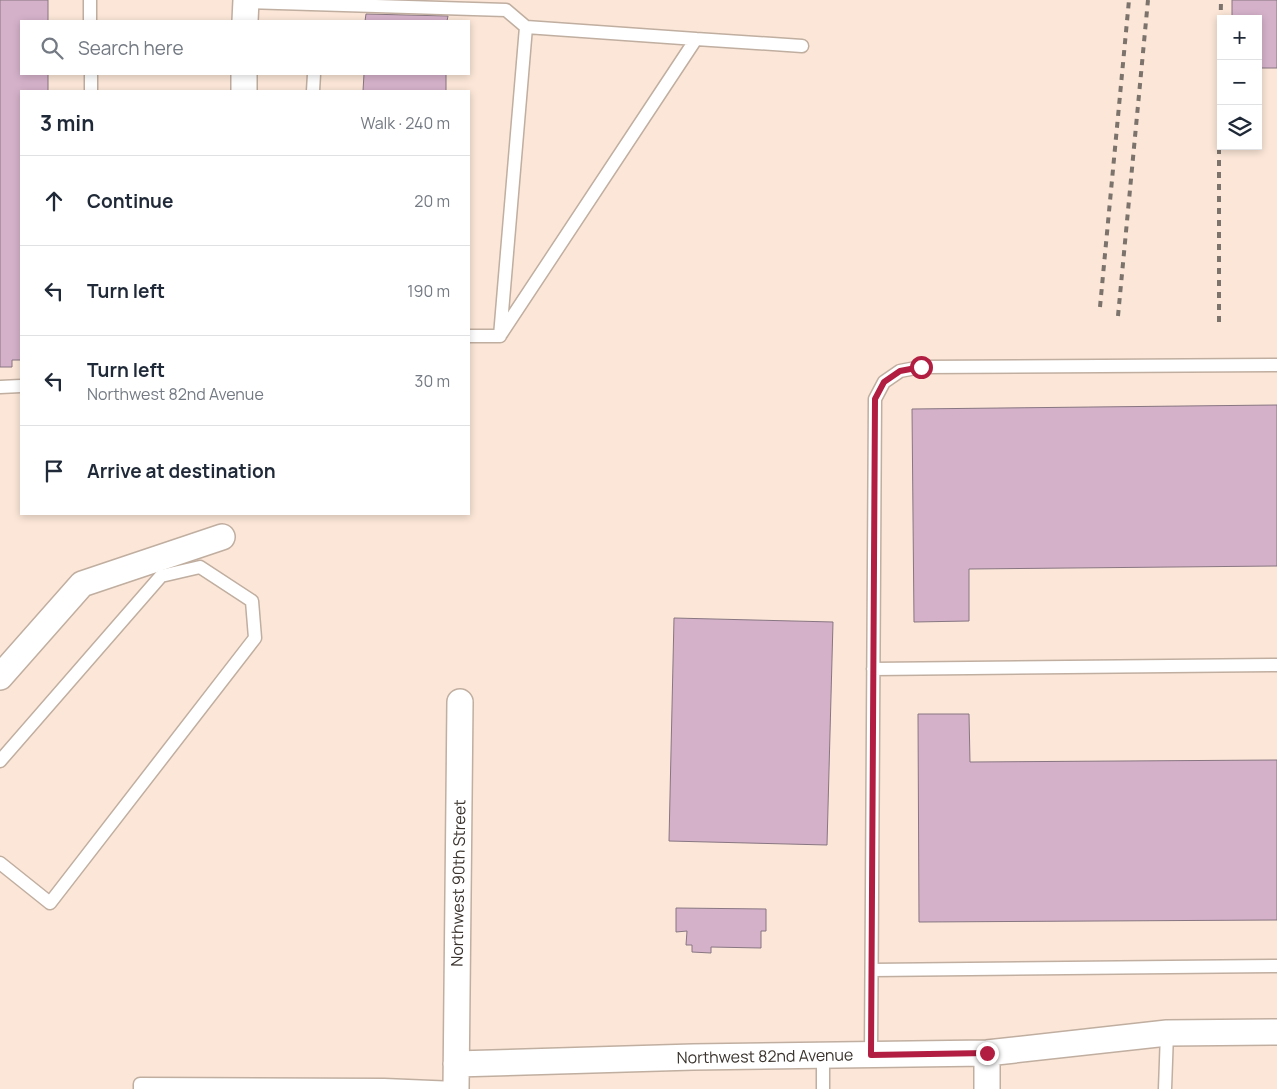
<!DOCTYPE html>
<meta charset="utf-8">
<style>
:root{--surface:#fff;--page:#f2f2f3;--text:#1f2937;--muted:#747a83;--line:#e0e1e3}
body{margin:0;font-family:Manrope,sans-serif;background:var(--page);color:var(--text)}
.controls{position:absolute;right:15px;top:15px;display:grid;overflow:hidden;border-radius:0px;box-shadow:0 2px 8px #0003}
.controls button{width:45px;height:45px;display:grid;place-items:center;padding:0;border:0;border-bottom:1px solid var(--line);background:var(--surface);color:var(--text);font:25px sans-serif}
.stop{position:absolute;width:15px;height:15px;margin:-11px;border:4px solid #b11e41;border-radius:50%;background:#fff}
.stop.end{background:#b11e41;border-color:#fff;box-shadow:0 1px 5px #0008}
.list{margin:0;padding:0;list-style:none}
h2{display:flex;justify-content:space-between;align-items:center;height:65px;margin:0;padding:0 20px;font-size:21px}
h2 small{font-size:16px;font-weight:400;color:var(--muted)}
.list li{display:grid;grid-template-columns:32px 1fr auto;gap:15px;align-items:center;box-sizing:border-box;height:90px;padding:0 20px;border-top:1px solid var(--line)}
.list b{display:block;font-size:19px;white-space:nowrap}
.list p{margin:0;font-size:16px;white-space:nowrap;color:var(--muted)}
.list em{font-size:16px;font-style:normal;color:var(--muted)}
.icon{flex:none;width:28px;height:28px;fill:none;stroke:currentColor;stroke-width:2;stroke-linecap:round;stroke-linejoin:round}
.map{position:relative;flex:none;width:1277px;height:1089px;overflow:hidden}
.search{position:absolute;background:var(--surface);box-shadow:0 2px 8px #0003;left:20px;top:20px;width:450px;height:55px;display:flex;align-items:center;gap:12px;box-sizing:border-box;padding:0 18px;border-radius:0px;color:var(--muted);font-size:19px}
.panel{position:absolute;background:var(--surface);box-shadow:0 2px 8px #0003;left:20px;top:90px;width:450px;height:425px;border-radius:0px}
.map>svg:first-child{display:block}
</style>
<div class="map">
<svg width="1277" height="1089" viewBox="0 0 1277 1089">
<rect width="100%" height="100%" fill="#fef3ea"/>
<!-- built -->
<path fill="#fbe6d7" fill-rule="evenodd" d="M0,0H1277V1089H0ZM1221,19H1258V146H1221ZM21,21H469V74H21ZM21,91H469V514H21Z"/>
<!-- building -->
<path fill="#d4b1c9" stroke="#887682" d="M0,0H48V21H21V74H48V91H21V360H12V367H0Z
M1232,0H1277V68H1258V19H1232Z
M366,14L448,16L447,21H365Z
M364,74H446V91H363Z
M1277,405V566L969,569V621L914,622L912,409Z
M674,618L833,622L827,845L669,841Z
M918,714H969L970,762L1277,760V920L919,922Z
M676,908L766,909V931H761V948L711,947V953L692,952V945H686L687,931L676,932Z"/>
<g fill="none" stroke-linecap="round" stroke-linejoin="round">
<defs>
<path id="service" d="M90,0V21
M246,2L506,10L526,27L500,336H469
M526,27L696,39
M91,74V91
M313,91L314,74
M501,334L696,39L802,46
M0,387L21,386
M873,669L1277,665
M0,761L161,576L200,567L252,601L255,638L50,903L0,863
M872,970L1277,966
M871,1055L875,399L884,382L900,371L921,367L1277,365
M140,1089V1084L384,1085
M384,1089V1085L456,1088
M823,1089V1055
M1165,1089L1167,1033"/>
<path id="minor" d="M245,21L246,0
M244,91V74
M0,677L82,584L222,537
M456,1064L693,1057L987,1053L1167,1033L1277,1032
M456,1089L460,702
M987,1089V1053"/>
</defs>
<!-- service casing -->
<use href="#service" stroke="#c0aea0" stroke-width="15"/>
<!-- minor casing -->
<use href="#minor" stroke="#c0aea0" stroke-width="28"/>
<!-- service -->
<use href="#service" stroke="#fff" stroke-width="12"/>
<!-- minor -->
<use href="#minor" stroke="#fff" stroke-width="25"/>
<!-- rail -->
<path stroke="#7b736c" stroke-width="4" stroke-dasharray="6 6" stroke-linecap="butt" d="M1100,307L1129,0
M1118,316L1148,0
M1219,322V110L1221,0"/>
</g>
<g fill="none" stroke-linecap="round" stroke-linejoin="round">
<!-- route -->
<path stroke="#b11e41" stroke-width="6" d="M921,367L900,371L884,382L875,399L871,1055L987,1053"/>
</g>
<g text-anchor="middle" stroke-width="5" stroke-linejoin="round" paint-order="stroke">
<!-- street labels -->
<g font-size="16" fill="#3a332d" stroke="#fff">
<text transform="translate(458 883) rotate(-89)" y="6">Northwest 90th Street</text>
<text transform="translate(765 1056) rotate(-1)" y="6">Northwest 82nd Avenue</text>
</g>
</g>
</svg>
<div class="controls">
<button>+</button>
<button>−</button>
<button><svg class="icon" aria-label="layers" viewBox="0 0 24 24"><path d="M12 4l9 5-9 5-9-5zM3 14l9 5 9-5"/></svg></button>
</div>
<div class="stop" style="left:921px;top:367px"></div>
<div class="stop end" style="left:987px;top:1053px"></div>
<div class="search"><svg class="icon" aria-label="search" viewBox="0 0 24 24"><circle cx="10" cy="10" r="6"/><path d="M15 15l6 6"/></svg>Search here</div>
<section class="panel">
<h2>3 min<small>Walk · 240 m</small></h2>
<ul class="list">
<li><svg class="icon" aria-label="ahead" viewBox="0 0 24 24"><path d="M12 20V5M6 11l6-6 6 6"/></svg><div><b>Continue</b></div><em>20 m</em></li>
<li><svg class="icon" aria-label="left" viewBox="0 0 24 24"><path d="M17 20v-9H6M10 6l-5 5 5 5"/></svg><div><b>Turn left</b></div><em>190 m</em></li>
<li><svg class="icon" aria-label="left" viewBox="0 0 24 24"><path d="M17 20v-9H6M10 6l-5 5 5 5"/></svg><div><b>Turn left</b><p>Northwest 82nd Avenue</p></div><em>30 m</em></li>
<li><svg class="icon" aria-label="arrive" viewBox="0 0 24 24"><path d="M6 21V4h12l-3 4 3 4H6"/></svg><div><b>Arrive at destination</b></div></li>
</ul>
</section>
</div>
